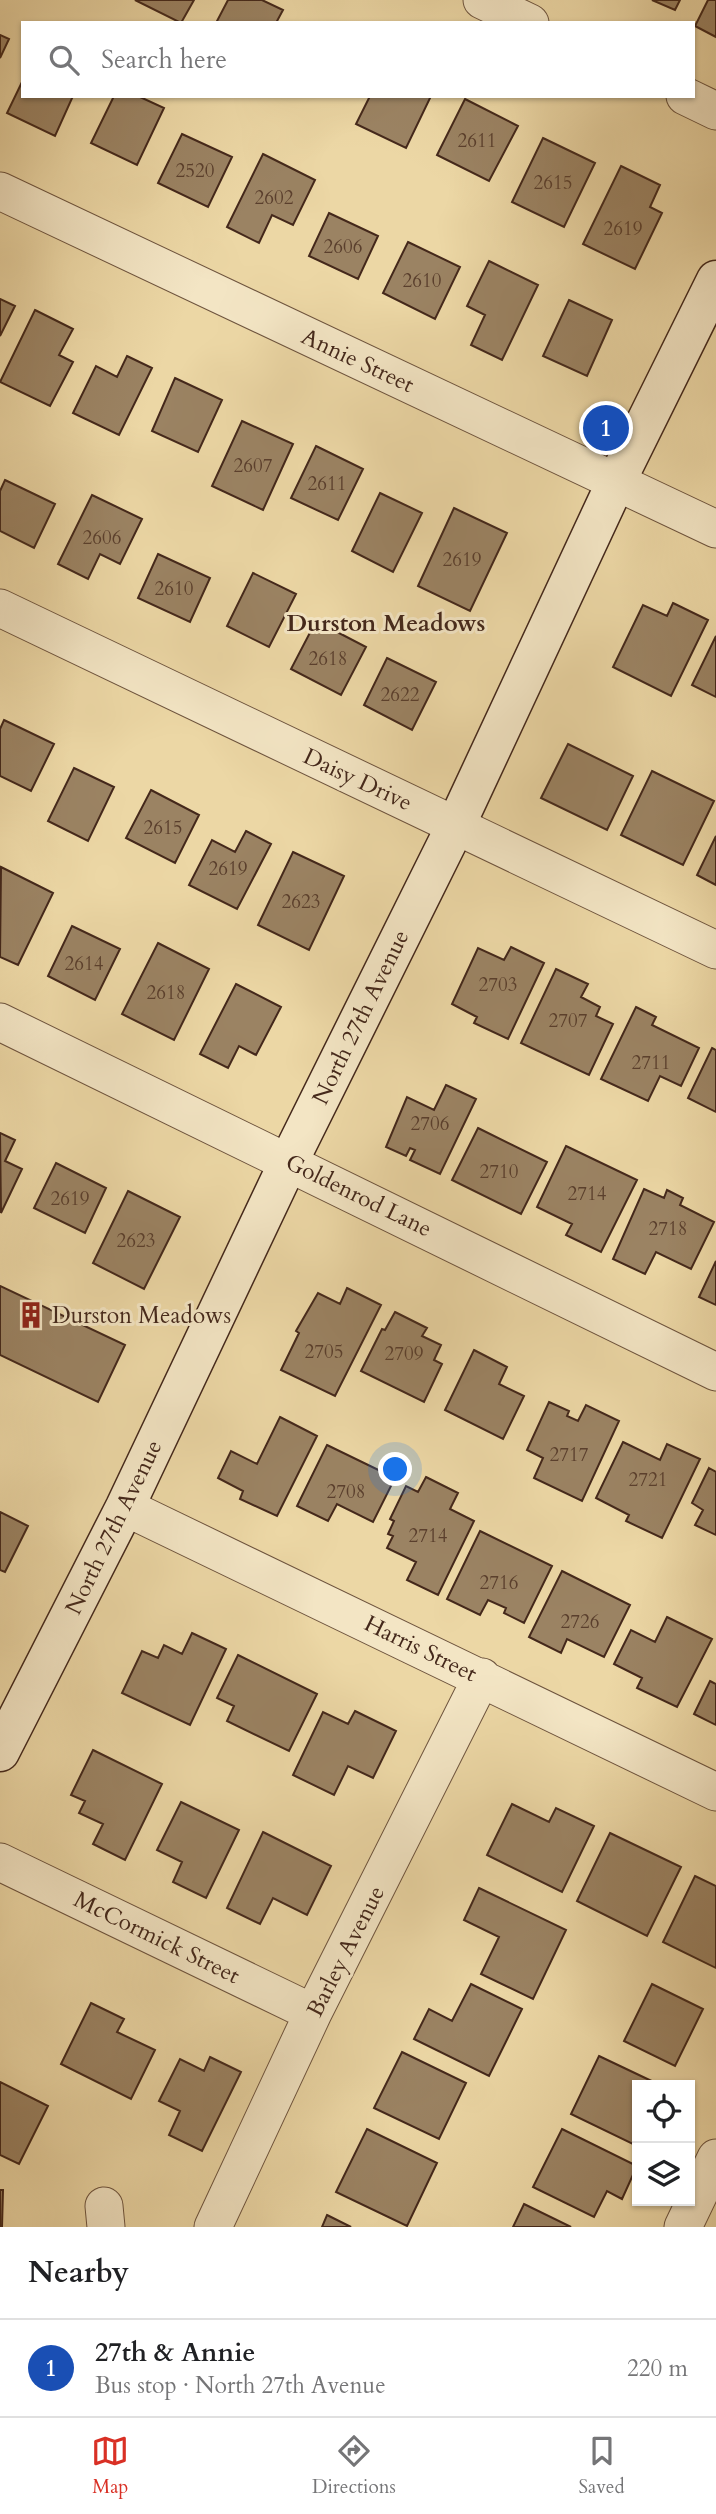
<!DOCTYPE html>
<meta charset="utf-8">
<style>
:root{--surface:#fff;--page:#f2f2f2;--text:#202124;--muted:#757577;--line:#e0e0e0;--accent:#d93025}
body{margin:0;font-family:Cardo,serif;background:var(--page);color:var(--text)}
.controls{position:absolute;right:21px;bottom:21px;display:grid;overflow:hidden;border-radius:0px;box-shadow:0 2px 5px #0004}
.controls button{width:63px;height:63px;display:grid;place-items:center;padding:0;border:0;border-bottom:2px solid var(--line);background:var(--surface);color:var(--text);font:35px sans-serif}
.you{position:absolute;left:396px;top:1470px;width:24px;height:24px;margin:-18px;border:5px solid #fff;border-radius:50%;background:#1a73e8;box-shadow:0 0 0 10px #1a73e833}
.badge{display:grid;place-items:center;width:46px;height:46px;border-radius:50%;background:var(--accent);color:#fff;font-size:23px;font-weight:700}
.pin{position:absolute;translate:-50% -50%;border:4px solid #fff;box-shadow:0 2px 7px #0006}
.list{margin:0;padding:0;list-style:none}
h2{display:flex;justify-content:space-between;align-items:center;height:91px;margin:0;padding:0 28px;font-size:30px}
h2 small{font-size:23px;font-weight:400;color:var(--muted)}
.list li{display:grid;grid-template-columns:46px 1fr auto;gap:21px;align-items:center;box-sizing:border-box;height:98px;padding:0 28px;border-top:2px solid var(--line)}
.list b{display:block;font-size:26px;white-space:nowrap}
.list p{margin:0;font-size:23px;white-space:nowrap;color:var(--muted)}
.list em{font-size:23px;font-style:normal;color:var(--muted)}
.icon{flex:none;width:38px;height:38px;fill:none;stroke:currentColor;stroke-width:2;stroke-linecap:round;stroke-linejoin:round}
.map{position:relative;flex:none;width:716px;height:2227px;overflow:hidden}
.search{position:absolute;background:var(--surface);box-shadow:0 2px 5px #0004;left:21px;right:21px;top:21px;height:77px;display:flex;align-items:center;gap:18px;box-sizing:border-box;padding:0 24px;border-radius:0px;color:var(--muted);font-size:26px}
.sheet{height:189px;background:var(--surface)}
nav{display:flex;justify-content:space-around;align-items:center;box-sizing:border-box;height:98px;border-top:2px solid var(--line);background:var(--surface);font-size:19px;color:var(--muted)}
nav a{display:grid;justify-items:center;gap:4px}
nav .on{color:var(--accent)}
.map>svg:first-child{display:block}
</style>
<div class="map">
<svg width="716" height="2227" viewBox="0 0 716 2227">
<rect width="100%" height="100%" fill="#ecd7a5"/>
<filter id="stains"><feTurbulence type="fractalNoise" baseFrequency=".00286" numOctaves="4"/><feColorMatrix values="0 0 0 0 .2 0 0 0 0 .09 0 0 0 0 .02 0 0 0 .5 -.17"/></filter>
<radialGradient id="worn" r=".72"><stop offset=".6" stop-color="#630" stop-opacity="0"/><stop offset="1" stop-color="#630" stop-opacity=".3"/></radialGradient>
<!-- building -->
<path fill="#9b8363" stroke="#44281b" stroke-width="2" d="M135,0H194L181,23Z
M228,0H262L283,10L276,23H216Z
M652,0H680L675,10Z
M708,0H716V37L695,26Z
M0,35L9,39L0,58Z
M23,80V96H73L55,136L7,113Z
M114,96H138L164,108L137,165L91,143Z
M370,96H431L406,148L356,124Z
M465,99L518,126L489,181L437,155Z
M182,134L232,157L208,207L158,183Z
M543,138L595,163L564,227L512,202Z
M263,154L315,180L293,225L272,215L259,243L227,227Z
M621,166L660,185L650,207L662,213L635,269L583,244Z
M329,213L378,236L358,279L309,256Z
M408,242L460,267L435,319L383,293Z
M489,261L538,285L502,360L471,345L485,315L467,306Z
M0,299L15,306L0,336Z
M569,300L612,320L587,376L543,356Z
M35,310L73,329L59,355L73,362L50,406L0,382Z
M127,356L152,368L119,435L73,413L96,366L117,377Z
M175,378L222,400L198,452L152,431Z
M242,421L293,444L263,510L212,486Z
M316,446L363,469L338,520L291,498Z
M5,480L55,504L34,548L0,531V491Z
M380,493L422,513L393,572L352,551Z
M92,495L142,519L120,564L100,554L88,579L58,564Z
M454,508L507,533L470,611L418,586Z
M158,554L210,578L190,622L138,598Z
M253,573L296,594L269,647L227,626Z
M673,603L708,620L671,696L613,667L643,605L667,616Z
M316,621L366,647L341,695L291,669Z
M716,636V697L692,685Z
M387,658L436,682L412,730L364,705Z
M4,720L54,744L31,791L0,776V729Z
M568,744L633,776L607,830L541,798Z
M74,768L114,787L88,841L48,821Z
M652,771L714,801L683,865L621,835Z
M151,790L199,815L175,863L126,838Z
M246,831L271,844L237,909L189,885L212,840L235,852Z
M716,836V885L697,875Z
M293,852L344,876L309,950L258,925Z
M1,867L53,893L18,965L0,957Z
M72,926L120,949L95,1000L48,976Z
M158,943L209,969L174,1040L122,1014Z
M511,947L544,963L508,1039L474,1023L477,1017L452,1004L478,948L504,960Z
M556,969L588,984L581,997L600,1007L596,1016L613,1024L589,1075L521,1043Z
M236,984L281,1007L256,1055L239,1046L228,1068L200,1054Z
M636,1007L656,1017L652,1025L699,1048L681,1086L660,1076L648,1101L601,1079Z
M712,1048L716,1050V1112L688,1098Z
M446,1085L476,1099L440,1174L410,1160L415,1150L410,1148L406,1156L386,1147L407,1097L434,1110Z
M478,1128L547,1162L521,1214L452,1180Z
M0,1133L15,1140L5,1161L22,1169L1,1213Z
M566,1146L637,1180L601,1252L566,1235L572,1224L537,1207Z
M56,1163L106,1188L85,1233L34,1208Z
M644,1189L664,1198L667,1190L683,1198L680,1205L714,1222L691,1269L656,1252L645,1274L613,1259Z
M128,1191L180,1217L144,1289L93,1263Z
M716,1261V1305L699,1297Z
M0,1286L125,1345L98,1402L0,1355Z
M347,1288L381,1305L335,1396L281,1370L299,1333L296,1331L318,1293L340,1304Z
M395,1312L427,1328L422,1336L441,1345L434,1360L442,1364L424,1402L361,1371L382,1329L385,1330Z
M474,1350L507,1367L499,1384L524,1396L503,1439L445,1410Z
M549,1402L569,1411L567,1416L578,1421L586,1405L619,1421L582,1501L534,1478L543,1458L527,1450Z
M280,1417L317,1436L277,1516L240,1499L243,1491L218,1478L231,1451L257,1464Z
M623,1442L660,1460L667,1444L700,1459L662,1538L626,1521L629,1515L596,1498Z
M327,1445L395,1478L373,1522L337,1504L328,1521L297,1506Z
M709,1468L716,1472V1535L695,1525L703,1510L692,1503Z
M426,1477L458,1493L450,1509L474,1521L438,1595L407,1580L416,1562L387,1548L393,1536L388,1534L394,1521L390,1519L406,1486L418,1492Z
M0,1512L28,1526L5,1572L0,1570Z
M480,1531L552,1566L524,1623L504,1613L506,1608L488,1600L480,1615L447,1599Z
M562,1571L630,1605L604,1657L567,1639L561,1653L529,1637Z
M667,1617L712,1639L677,1707L637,1688L642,1678L614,1664L631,1630L655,1642Z
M192,1633L226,1649L190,1725L122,1693L142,1651L158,1658L164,1645L182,1654Z
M238,1655L317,1694L289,1751L227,1721L234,1706L217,1698Z
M710,1681L716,1684V1725L694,1714Z
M355,1711L396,1731L373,1778L348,1766L334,1795L293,1775L323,1712L348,1724Z
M93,1750L162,1784L125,1860L93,1844L103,1824L79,1813L85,1801L71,1795Z
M181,1802L239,1830L206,1898L173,1882L182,1862L157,1850Z
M512,1804L549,1822L556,1808L594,1826L562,1892L487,1855Z
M263,1832L331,1866L307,1915L273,1898L260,1924L227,1908Z
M610,1833L681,1867L647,1936L577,1901Z
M695,1876L716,1886V1968L663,1942Z
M479,1888L566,1930L533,1999L481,1974L499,1937L464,1920Z
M471,1984L522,2009L489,2076L414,2039L429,2009L452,2021Z
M652,1984L703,2009L675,2066L624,2041Z
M91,2003L124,2019L117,2032L155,2050L131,2099L61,2064Z
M402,2052L466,2083L439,2139L374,2108Z
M599,2056L660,2085H637V2146L571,2114Z
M210,2057L241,2072L202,2151L169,2135L180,2111L159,2101L180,2059L204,2071Z
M0,2082L48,2106L19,2164L0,2155Z
M367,2129L437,2163L407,2226L336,2192Z
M562,2129L637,2166L622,2199L607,2191L594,2217L533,2187Z
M0,2190H3L2,2227H0Z
M524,2204L571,2227H513Z
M327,2215L351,2227H322Z"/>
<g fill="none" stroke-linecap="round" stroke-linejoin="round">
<defs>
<path id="street" d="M482,0L530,23
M685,96L716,111
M0,191L716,529
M0,608L716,950
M0,1022L716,1372
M125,1507L716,1792
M0,1862L313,2013
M104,2206L106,2227
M213,2227L313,2013L482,1677
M683,2227L716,2158"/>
<path id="secondary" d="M0,1752L125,1507L289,1161L456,825L616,482L716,280"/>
</defs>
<!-- street casing -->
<use href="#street" stroke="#6e543e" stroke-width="39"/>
<!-- secondary casing -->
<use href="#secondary" stroke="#44281b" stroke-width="41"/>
<!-- street -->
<use href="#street" stroke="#f3e5c4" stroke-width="37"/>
<!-- secondary -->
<use href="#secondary" stroke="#f3e5c4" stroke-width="38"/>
</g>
<!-- icons -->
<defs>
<symbol id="building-bare" viewBox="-9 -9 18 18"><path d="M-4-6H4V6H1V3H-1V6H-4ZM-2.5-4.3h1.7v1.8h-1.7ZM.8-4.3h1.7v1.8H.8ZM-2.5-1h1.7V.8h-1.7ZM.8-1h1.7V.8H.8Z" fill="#8f2418" stroke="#f3e5c4" stroke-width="2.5" paint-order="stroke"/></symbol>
</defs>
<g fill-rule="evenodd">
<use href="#building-bare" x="12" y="1296" width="38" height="38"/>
</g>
<g text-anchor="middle" stroke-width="6" stroke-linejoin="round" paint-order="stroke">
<!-- number labels -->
<g font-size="19" fill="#5a3f2d">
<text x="477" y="147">2611</text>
<text x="195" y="177">2520</text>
<text x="553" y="189">2615</text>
<text x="274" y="204">2602</text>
<text x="623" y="235">2619</text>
<text x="343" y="253">2606</text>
<text x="422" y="287">2610</text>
<text x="253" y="472">2607</text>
<text x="327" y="490">2611</text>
<text x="102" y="544">2606</text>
<text x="462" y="566">2619</text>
<text x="174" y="595">2610</text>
<text x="328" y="665">2618</text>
<text x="400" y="701">2622</text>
<text x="163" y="834">2615</text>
<text x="228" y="875">2619</text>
<text x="301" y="908">2623</text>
<text x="84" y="970">2614</text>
<text x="498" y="991">2703</text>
<text x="166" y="999">2618</text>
<text x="568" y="1027">2707</text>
<text x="651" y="1069">2711</text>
<text x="430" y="1130">2706</text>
<text x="499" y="1178">2710</text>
<text x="587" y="1200">2714</text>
<text x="70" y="1205">2619</text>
<text x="668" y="1235">2718</text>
<text x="136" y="1247">2623</text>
<text x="324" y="1358">2705</text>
<text x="404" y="1360">2709</text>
<text x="569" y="1461">2717</text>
<text x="648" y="1486">2721</text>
<text x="346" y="1498">2708</text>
<text x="428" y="1542">2714</text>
<text x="499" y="1589">2716</text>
<text x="580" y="1628">2726</text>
</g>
<!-- street labels -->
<g font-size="23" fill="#44281b" stroke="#f3e5c4">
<text transform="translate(358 360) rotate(25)" y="8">Annie Street</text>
<text transform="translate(358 779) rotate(25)" y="8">Daisy Drive</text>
<text transform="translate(360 1017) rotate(-64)" y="8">North 27th Avenue</text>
<text transform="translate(359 1195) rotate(26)" y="8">Goldenrod Lane</text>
<text transform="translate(113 1527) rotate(-64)" y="8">North 27th Avenue</text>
<text transform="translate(421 1648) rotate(26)" y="8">Harris Street</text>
<text transform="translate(157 1937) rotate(26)" y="8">McCormick Street</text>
<text transform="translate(345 1951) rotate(-63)" y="8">Barley Avenue</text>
</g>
<!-- poi labels -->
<g font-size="23" fill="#44281b" stroke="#f3e5c4" text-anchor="start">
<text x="52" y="1323">Durston Meadows</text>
</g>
<!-- neighbourhood labels -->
<g font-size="24" font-weight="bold" fill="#44281b" stroke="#f3e5c4">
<text x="386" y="631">Durston Meadows</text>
</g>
</g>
<rect width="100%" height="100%" filter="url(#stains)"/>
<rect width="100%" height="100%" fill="url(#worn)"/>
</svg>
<div class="controls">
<button><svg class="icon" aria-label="locate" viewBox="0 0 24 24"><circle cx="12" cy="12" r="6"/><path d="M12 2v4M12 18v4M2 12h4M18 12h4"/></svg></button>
<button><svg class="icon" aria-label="layers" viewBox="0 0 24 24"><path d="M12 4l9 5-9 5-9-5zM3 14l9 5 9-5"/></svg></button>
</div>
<div class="you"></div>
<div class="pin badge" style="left:606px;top:428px;background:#1a4fb4">1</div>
<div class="search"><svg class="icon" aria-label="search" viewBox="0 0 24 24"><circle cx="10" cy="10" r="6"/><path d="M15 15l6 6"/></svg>Search here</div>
</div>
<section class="sheet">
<h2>Nearby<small></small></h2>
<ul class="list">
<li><span class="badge" style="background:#1a4fb4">1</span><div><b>27th &amp; Annie</b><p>Bus stop · North 27th Avenue</p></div><em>220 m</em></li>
</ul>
</section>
<nav>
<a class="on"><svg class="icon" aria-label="map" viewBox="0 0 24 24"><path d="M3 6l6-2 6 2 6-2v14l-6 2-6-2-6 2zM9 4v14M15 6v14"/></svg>Map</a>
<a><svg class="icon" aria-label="directions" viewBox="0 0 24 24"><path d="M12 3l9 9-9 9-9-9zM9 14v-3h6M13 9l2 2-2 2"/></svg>Directions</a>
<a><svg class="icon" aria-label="saved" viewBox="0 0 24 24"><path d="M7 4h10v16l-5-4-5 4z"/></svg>Saved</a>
</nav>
